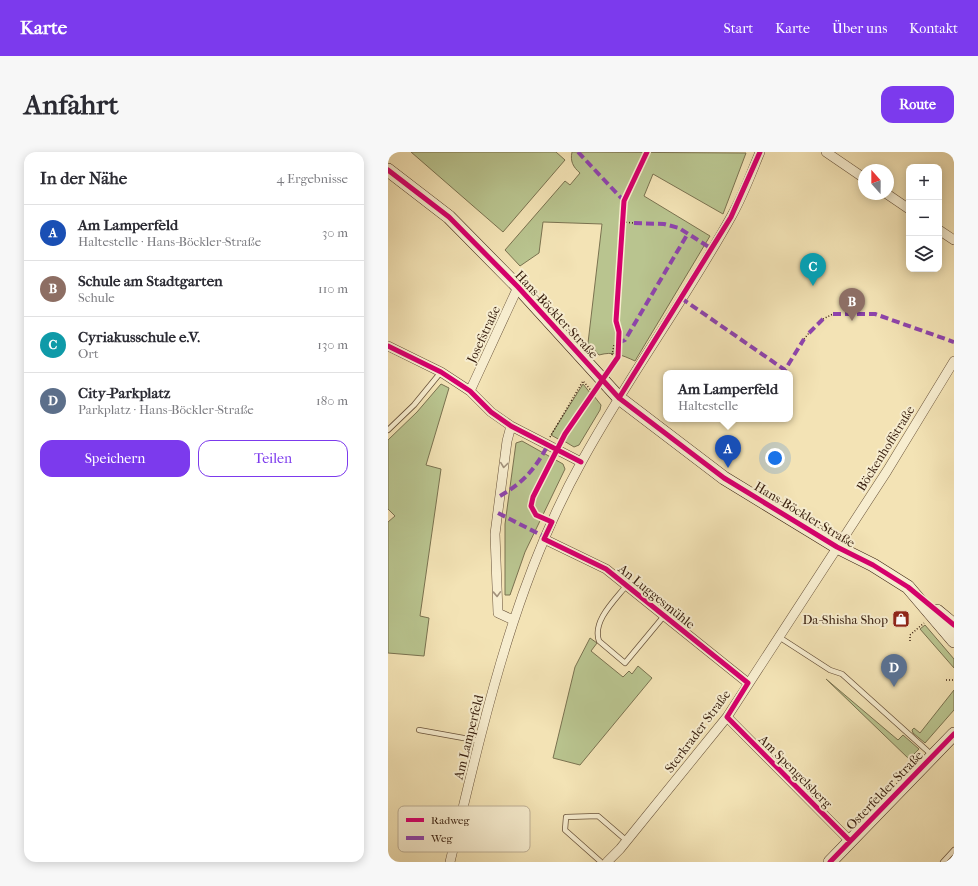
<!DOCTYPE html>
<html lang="de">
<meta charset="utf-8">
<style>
:root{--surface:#fff;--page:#f7f7f7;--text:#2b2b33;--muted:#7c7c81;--line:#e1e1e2;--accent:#7c3aed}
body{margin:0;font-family:"IM FELL French Canon",serif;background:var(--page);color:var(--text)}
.controls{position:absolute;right:12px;top:12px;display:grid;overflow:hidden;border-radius:8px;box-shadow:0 2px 10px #0003}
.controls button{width:36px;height:36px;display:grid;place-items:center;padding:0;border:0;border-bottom:1px solid var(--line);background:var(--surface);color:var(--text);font:20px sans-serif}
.compass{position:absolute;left:470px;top:12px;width:36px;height:36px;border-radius:50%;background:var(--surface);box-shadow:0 2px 10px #0003;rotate:339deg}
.you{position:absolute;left:387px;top:306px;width:14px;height:14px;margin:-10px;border:3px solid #fff;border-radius:50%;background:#1a73e8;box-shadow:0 0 0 6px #1a73e833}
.badge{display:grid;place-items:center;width:26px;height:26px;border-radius:50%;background:var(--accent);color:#fff;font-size:13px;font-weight:700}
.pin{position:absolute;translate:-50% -33px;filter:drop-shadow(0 1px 2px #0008)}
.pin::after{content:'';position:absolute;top:21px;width:14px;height:12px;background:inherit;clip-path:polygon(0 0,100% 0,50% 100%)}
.popup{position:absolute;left:275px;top:218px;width:130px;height:52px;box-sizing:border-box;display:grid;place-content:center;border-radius:8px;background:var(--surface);filter:drop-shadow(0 1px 3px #0005);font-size:13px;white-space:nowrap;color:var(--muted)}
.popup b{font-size:15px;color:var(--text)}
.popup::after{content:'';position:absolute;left:50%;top:100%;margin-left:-8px;border:8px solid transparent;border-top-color:var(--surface)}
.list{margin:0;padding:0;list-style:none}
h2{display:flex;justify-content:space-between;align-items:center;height:52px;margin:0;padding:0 16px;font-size:17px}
h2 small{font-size:13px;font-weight:400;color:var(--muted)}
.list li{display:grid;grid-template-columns:26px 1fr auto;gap:12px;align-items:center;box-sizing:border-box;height:56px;padding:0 16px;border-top:1px solid var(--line)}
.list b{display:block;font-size:15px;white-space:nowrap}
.list p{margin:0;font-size:13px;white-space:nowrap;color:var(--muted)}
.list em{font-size:13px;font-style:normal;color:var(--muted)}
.actions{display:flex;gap:8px;padding:12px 16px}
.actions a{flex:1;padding:9px 0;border:1px solid var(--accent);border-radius:12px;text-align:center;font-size:14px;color:var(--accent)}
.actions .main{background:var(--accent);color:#fff}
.icon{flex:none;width:22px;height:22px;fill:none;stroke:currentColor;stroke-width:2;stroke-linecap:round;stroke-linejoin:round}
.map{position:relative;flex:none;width:566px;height:710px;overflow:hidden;border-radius:12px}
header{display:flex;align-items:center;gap:24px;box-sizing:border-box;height:56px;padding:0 20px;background:var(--accent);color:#fff}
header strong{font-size:19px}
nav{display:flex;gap:22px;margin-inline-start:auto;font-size:14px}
.intro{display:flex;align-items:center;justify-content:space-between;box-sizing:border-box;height:96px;padding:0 24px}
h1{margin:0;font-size:28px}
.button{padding:10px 18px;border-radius:12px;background:var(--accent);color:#fff;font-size:14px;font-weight:700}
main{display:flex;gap:24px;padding:0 24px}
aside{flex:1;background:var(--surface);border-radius:12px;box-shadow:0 2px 10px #0003}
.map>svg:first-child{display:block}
</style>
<header>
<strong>Karte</strong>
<nav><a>Start</a><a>Karte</a><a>Über uns</a><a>Kontakt</a></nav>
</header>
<div class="intro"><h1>Anfahrt</h1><a class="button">Route</a></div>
<main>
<aside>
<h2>In der Nähe<small>4 Ergebnisse</small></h2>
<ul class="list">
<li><span class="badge" style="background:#1a4fb4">A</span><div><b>Am Lamperfeld</b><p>Haltestelle · Hans-Böckler-Straße</p></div><em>30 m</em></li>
<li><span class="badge" style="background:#8d6e63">B</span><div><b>Schule am Stadtgarten</b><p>Schule</p></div><em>110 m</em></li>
<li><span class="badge" style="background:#0f9aa8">C</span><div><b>Cyriakusschule e.V.</b><p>Ort</p></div><em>130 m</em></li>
<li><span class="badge" style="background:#5c6f8a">D</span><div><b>City-Parkplatz</b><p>Parkplatz · Hans-Böckler-Straße</p></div><em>180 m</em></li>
</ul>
<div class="actions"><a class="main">Speichern</a><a>Teilen</a></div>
</aside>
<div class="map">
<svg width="566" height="710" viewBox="0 0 566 710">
<rect width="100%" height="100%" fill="#f3e3b5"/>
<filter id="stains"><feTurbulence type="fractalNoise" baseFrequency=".005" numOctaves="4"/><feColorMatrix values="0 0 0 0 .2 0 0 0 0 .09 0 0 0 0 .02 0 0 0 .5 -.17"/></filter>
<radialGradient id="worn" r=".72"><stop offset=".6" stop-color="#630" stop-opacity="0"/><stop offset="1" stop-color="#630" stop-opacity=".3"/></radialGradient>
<!-- green -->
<path fill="#b9c48f" stroke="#7a7250" d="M23,0H168L177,8L115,80Z
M184,0L358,1L335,62L265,22L256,44L322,84L247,209C234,203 225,199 211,203L200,191L214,72L155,70L151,101L132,114L117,98L177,29L182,33L192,21C185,15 182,9 184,0Z
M53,232L61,236L38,313L53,317L32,464L41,466L36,504L0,501V370L7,364L0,357V288L29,260Z
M195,232L203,242L179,275L172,288L163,283Z
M206,244L213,253L212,258L191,293L186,295L176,289L181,279Z
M134,289L175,312L177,317L137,400L122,443H117V372L128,291Z
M537,473L566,507V516L532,477Z
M202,486L209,491L203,499L235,525L241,519L244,522L250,514L264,526L192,613L165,606L187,515Z
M438,527L510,588L515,583L531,597L521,607Z
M566,538V558L537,591L525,581L524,578L526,576L532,581Z"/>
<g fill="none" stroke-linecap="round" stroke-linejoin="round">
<defs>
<path id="service" d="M0,278L26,253L53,220
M238,434C227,448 204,469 211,489L237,511L276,464
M391,485L442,518L454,522L544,603
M31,578L92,589
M213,710L177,678L178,665L210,664L239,689
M555,710L566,698"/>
<path id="minor" d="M438,0L476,26
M499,42L521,57
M551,78L566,88
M0,194L53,220L82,239L103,260L123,274L193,310
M82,239L130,135
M123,274L119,289L107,382L110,461L125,468
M156,387L218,417L360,531
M339,565L462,689
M62,710C95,573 125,433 194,309C240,225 297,148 343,65C355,44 363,22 372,0
M219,710L232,697L339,565L499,319L566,209"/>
<path id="secondary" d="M0,18L61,65L130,135L231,246L336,326L449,395L485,413L520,435L566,489
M549,459L566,473
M442,710L566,582"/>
</defs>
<!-- service casing -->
<use href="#service" stroke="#68523a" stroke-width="6"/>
<!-- minor casing -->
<use href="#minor" stroke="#68523a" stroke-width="10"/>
<!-- secondary casing -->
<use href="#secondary" stroke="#3a2111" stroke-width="14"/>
<!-- path -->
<path stroke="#3a2111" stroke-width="1.5" stroke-dasharray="1 2" stroke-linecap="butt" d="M235,70L246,71
M435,167L445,162
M416,187L421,181
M224,203L226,193L230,191
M162,285L195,229L206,242
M522,489V483L536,471
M558,528H566"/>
<!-- service -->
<use href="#service" stroke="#f7edcf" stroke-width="4.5"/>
<!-- minor -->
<use href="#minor" stroke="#f7edcf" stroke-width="9"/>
<!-- secondary -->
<use href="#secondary" stroke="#f7edcf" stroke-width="13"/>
<!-- quiet -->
<path stroke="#8e44ad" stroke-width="4" stroke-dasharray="8 4" stroke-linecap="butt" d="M190,0L236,49
M246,71L276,72L291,76L324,97
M293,146L397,218L416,187
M445,162H487L566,190
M421,181L435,167
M230,191L237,188L299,83
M112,344C136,330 147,317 160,293
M110,361L157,385"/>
<defs>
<path id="cycleway" d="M259,0L236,49L228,169L231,180L230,205L177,282L145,345L143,354L148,363L164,370L156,387L218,417L360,531L339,565L462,689
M0,18L61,65L130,135L231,246L336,326L449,395L485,413L520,435L566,473
M0,194L53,220L82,239L103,260L123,274L193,310
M231,246L343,65L372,0
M442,710L566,582"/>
</defs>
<!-- cycleway casing -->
<use href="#cycleway" stroke="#f7edcf" stroke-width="8"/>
<!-- cycleway -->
<use href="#cycleway" stroke="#d6006c" stroke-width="5"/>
</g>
<!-- one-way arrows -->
<defs><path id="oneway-chevron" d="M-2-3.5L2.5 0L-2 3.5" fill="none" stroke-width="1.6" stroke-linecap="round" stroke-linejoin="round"/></defs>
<g stroke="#a2917a">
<use href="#oneway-chevron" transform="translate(116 313) rotate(97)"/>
<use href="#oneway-chevron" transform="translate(109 442) rotate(88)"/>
</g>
<!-- icons -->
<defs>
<symbol id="shop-square" viewBox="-11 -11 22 22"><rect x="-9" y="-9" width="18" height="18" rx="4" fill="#8f2418" stroke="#f7edcf"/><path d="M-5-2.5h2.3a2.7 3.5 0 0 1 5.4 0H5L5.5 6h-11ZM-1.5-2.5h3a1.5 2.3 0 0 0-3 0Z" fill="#fff"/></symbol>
</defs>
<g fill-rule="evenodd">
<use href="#shop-square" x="503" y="457" width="20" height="20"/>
</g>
<g text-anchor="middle" stroke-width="4" stroke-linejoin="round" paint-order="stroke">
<!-- street labels -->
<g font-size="13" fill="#3a2111" stroke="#f7edcf">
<text transform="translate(169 162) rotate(47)" y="5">Hans-Böckler-Straße</text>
<text transform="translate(95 182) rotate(-65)" y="5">Josefstraße</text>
<text transform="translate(497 296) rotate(-58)" y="5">Böckenhoffstraße</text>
<text transform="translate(417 362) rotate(31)" y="5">Hans-Böckler-Straße</text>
<text transform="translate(269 444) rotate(39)" y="5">An Luggesmühle</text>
<text transform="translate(309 579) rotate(-53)" y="5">Sterkrader Straße</text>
<text transform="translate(80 585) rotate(-76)" y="5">Am Lamperfeld</text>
<text transform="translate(408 619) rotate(45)" y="5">Am Spengelsberg</text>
<text transform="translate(496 638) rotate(-46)" y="5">Osterfelder Straße</text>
</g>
<!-- poi labels -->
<g font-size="13" fill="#3a2111" stroke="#f7edcf" text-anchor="end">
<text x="500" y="472">Da-Shisha Shop</text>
</g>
</g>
<!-- legend -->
<rect x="10" y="654" width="132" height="46" rx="6" fill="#f7edcf" stroke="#beb096" stroke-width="1"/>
<rect x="18" y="666" width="18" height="4" fill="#d6006c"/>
<rect x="18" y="684" width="18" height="4" fill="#8e44ad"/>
<g font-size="11" fill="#3a2111">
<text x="43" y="672">Radweg</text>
<text x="43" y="690">Weg</text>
</g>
<rect width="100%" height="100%" filter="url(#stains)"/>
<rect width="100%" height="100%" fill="url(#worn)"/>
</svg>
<div class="controls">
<button>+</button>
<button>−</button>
<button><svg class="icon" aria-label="layers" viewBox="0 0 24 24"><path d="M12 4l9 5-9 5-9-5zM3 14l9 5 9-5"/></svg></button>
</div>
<svg class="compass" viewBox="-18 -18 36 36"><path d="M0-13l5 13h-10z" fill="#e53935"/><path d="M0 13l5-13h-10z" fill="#7c7c81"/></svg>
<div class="you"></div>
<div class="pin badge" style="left:340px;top:316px;background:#1a4fb4">A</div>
<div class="popup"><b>Am Lamperfeld</b>Haltestelle</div>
<div class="pin badge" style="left:464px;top:169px;background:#8d6e63">B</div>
<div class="pin badge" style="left:425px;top:134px;background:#0f9aa8">C</div>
<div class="pin badge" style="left:506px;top:535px;background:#5c6f8a">D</div>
</div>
</main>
